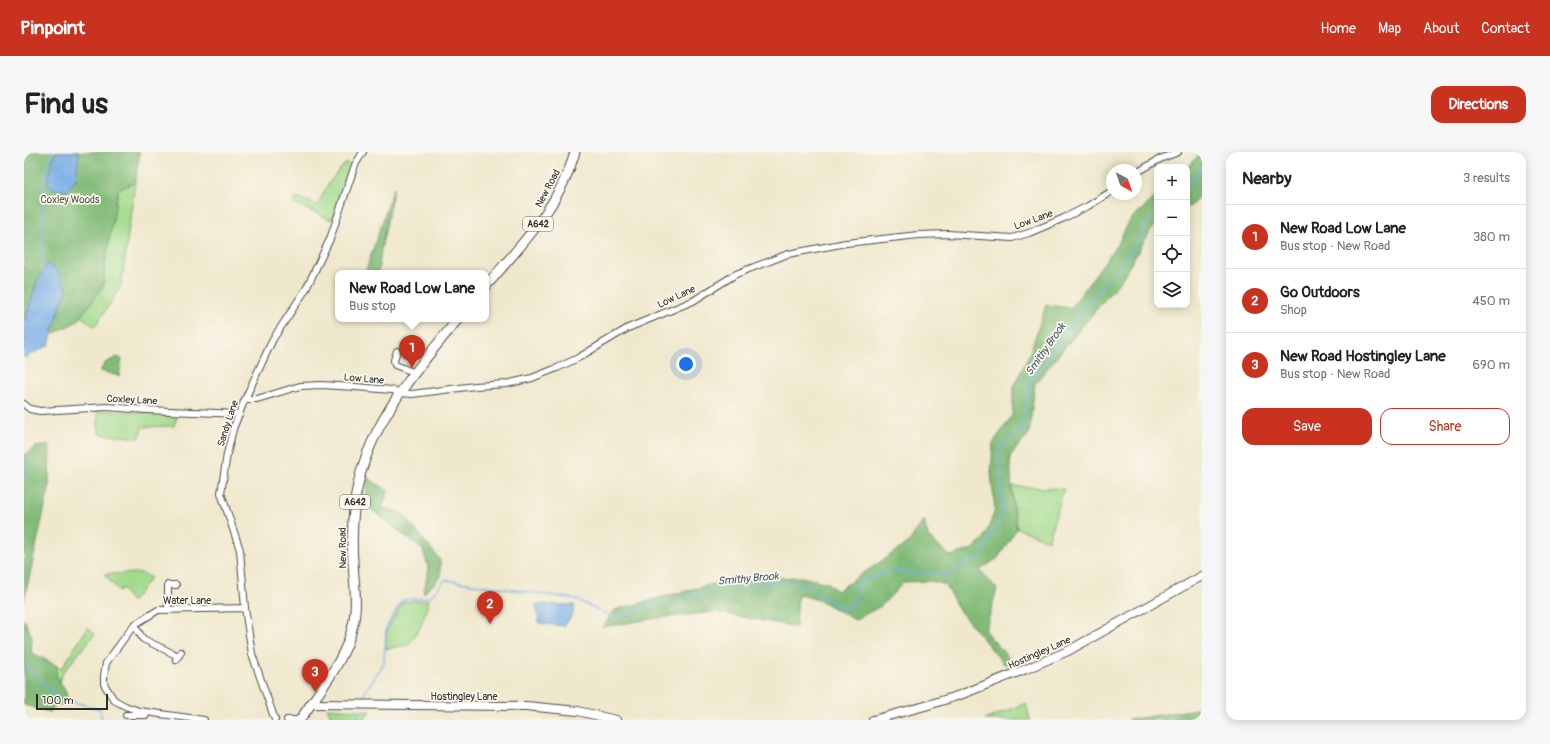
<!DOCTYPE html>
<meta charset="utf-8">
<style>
:root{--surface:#fff;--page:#f6f6f6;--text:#222;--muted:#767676;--line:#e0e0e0;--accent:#c8321e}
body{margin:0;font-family:Pangolin,sans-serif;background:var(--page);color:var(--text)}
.controls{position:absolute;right:12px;top:12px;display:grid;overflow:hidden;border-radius:8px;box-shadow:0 2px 10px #0003}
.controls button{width:36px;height:36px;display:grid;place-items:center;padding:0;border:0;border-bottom:1px solid var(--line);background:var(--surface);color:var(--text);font:20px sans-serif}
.compass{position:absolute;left:1082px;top:12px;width:36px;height:36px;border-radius:50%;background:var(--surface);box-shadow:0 2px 10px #0003;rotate:140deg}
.scale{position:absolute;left:12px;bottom:10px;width:72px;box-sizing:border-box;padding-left:4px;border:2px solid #2b2b2b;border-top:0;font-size:11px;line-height:14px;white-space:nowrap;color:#2b2b2b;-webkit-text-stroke:3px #fbf7ec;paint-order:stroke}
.you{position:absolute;left:662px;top:212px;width:14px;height:14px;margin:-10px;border:3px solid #fff;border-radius:50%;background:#1a73e8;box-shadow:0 0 0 6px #1a73e833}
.badge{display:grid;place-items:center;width:26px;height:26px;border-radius:50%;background:var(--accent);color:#fff;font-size:13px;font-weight:700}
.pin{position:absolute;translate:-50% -33px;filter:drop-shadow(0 1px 2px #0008)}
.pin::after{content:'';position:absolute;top:21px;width:14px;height:12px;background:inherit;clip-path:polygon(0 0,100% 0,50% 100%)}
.popup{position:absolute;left:311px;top:118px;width:154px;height:52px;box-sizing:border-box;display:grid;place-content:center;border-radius:8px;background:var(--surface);filter:drop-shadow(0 1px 3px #0005);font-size:13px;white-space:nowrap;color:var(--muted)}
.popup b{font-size:15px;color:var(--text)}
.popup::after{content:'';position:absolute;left:50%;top:100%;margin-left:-8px;border:8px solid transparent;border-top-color:var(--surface)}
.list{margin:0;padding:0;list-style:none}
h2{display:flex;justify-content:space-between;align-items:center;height:52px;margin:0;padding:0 16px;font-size:17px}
h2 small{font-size:13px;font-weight:400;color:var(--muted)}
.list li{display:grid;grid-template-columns:26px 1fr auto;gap:12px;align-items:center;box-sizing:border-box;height:64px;padding:0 16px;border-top:1px solid var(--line)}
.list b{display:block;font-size:15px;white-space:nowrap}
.list p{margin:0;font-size:13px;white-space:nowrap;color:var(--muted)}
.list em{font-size:13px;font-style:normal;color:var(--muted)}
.actions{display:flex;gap:8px;padding:12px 16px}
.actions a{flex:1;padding:9px 0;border:1px solid var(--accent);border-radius:12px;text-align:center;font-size:14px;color:var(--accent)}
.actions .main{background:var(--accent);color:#fff}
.icon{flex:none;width:22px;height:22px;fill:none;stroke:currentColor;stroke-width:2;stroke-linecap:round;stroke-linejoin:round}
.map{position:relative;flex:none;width:1178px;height:568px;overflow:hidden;border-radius:12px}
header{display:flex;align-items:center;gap:24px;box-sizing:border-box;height:56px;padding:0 20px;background:var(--accent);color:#fff}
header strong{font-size:19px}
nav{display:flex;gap:22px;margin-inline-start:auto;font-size:14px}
.intro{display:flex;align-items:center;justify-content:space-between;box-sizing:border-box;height:96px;padding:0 24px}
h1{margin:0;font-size:28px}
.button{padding:10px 18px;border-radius:12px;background:var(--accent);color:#fff;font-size:14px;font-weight:700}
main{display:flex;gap:24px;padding:0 24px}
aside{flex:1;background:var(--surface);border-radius:12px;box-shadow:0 2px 10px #0003}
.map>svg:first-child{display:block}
</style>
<header>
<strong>Pinpoint</strong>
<nav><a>Home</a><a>Map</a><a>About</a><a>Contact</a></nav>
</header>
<div class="intro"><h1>Find us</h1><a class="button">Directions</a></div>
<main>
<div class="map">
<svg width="1178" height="568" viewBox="0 0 1178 568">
<rect width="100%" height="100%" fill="#fbf7ec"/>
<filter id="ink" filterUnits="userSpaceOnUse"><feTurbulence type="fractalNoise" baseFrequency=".025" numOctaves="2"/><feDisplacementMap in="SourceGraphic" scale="8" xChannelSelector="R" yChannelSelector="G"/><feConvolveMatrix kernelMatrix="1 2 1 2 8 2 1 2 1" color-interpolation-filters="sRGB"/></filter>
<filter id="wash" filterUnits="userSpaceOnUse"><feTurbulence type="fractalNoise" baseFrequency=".012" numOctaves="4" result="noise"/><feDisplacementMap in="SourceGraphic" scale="16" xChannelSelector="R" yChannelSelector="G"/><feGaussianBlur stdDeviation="0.9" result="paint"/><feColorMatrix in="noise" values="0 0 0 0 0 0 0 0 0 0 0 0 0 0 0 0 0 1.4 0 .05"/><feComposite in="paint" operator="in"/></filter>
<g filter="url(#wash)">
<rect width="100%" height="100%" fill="#efe8cd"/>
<!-- green -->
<path fill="#a3db8d" stroke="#67835c" d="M322,11L329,14L307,68L269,51L272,45L294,53C301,36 309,23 322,11Z
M111,30L97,134L71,175L57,164L79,134L82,106L94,38Z
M73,258L154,262L150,274L118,275L116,286L75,282Z
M988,334L1040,337L1024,389L993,376L989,356Z
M117,421L127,425L108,450L98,436L95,439L80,422Z
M405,448L397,474L384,493L362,497L363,477L379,450Z
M64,475L71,482L40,519L35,529L32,524L33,514L38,516Z
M1002,551L1006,568H960Z
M303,556L346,559L339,568H309Z"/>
<!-- forest -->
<path fill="#82bb78" stroke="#567352" d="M0,0H116L111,30L94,38L82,106L79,134L54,169L27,183L37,152L43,139L0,172Z
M1177,0H1178V30L1176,35L1177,41L1167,54L1163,55V17Z
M370,35L357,98L354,121H341Z
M1133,44V68L1097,128L1011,231L1005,282L986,304L989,356L993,376L974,406L956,418L973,437L961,479L991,513L980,512L934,457L922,433L907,429L880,430L857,454L831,468L797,449L774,442L772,475L691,460L634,466L578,475L591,458L688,432L747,426L777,425L805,431L813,439L884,391L900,368L904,385L926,404L949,397L961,385L971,358L967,321L969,291L988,264L990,233L1004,206L1022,153L1047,156L1095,90L1106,68Z
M93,205L98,207L95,224L76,219L81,211Z
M26,293L25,336L0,449V301L1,304L11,295Z
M344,326L364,339L358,355L379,362L416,408L417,425L399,442L405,417L399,398L344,355L341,349Z
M0,467L8,485L7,500L33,514L32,524L42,540L44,552L32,553L26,560L0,553Z
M1178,556V568H1104Z"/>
<!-- water -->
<path fill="#78aee6" stroke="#526c88" d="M32,0H55L52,27L43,39L29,37L23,33L28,10Z
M24,111L34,120L41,133L43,139L37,152L25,193L0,206V172L13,129Z
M519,452C530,454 539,452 550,453C551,461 545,468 540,474L519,472L515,470L512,453Z"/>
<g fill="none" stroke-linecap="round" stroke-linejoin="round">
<!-- stream -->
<path stroke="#78aee6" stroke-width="1.5" d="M1163,36L1178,15
M19,121V35L28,0
M0,308L5,319L0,328
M0,512L16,529L38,546L77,558
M338,550L342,538L360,511L362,476L378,448L406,445L421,428L551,447L589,465L689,437L742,431L779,432L818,456L830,452L833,431L868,419L922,423L944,409L956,406L979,361L975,297L996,280L1007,227L1065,149L1106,102L1126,67L1133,62
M77,568V561
M332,568L335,557"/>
</g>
</g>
<g filter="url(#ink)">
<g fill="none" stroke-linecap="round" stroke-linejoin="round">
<defs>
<path id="minor" d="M1112,21L1136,7L1154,0
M373,199L370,208L371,213L392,221
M221,247H233L276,234L297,233L332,235L368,238L377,241L388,242L451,234L482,232L508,226L533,216L554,206L604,176L669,149L712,122L764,102L822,91L894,83L924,82L988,86L1005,81L1040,66L1064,54L1088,39
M0,252L6,257L16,259L83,255L123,258L216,262
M144,457V433H152
M110,473L119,487L154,504
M152,508L157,500
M102,563H122
M180,568L115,559L101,554L90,548L80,532V524L82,511L110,473L134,458L221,456
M251,568L228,502L221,456L216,398L197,341L203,302L209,277L221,247L249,187L282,137L306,87L331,13L339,0
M263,568H276"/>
<path id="major" d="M287,552L502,554L554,559L592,568
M849,568L901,554L936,543L1002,517L1044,499L1178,424"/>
<path id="highway" d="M462,134C497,93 536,54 551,0
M276,568C296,538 321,509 329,473C334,452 330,431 329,410C327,380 329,349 337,320C354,261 396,213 434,167"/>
</defs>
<!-- minor casing -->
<use href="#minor" stroke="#484743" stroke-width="8"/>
<!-- major casing -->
<use href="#major" stroke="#484743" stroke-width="10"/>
<!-- highway casing -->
<use href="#highway" stroke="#484743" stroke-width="11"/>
<!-- minor -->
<use href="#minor" stroke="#fff" stroke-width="6"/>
<!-- major -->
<use href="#major" stroke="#fff" stroke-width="8"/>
<!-- highway -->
<use href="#highway" stroke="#fff" stroke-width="9"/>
</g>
</g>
<g text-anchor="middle" stroke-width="3.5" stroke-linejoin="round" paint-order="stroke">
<!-- shield labels -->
<g fill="#fbf7ec" stroke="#696865" stroke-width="1">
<rect x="499" y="65" width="30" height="14" rx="3"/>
<rect x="316" y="343" width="30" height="14" rx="3"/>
</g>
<g font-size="9" font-weight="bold" fill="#2b2b2b">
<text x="514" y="75">A642</text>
<text x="331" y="353">A642</text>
</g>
<!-- street labels -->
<g font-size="10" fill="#2b2b2b" stroke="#fbf7ec">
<text transform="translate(523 36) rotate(-62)" y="4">New Road</text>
<text transform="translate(1009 67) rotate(-20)" y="4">Low Lane</text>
<text transform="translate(652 144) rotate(-25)" y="4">Low Lane</text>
<text transform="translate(340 226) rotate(5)" y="4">Low Lane</text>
<text transform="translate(108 247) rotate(3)" y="4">Coxley Lane</text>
<text transform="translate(203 271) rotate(-72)" y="4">Sandy Lane</text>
<text transform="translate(318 396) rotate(-91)" y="4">New Road</text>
<text x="163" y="452">Water Lane</text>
<text transform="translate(1015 500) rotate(-24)" y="4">Hostingley Lane</text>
<text x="440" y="548">Hostingley Lane</text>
</g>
<!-- park labels -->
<g font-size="10" fill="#495744" stroke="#fbf7ec">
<text x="46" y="51">Coxley Woods</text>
</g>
<!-- water labels -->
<g font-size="11" font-style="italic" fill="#46596c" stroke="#fbf7ec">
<text transform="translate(1021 197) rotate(-55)" y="4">Smithy Brook</text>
<text transform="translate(724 426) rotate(-5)" y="4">Smithy Brook</text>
</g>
</g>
</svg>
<div class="controls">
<button>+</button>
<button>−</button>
<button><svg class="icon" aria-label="locate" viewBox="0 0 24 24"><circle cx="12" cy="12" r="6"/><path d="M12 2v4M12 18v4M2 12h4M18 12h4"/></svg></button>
<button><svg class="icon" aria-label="layers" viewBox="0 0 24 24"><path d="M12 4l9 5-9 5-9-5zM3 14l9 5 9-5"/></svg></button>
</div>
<svg class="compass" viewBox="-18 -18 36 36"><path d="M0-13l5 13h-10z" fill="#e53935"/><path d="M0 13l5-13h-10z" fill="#767676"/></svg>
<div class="scale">100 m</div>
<div class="you"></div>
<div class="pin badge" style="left:388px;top:216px">1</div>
<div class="popup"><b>New Road Low Lane</b>Bus stop</div>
<div class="pin badge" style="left:466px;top:472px">2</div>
<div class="pin badge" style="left:291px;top:540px">3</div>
</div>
<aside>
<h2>Nearby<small>3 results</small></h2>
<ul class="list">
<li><span class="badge">1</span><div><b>New Road Low Lane</b><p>Bus stop · New Road</p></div><em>380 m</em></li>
<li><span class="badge">2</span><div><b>Go Outdoors</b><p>Shop</p></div><em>450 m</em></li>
<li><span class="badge">3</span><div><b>New Road Hostingley Lane</b><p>Bus stop · New Road</p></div><em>690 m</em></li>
</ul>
<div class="actions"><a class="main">Save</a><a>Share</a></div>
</aside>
</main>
